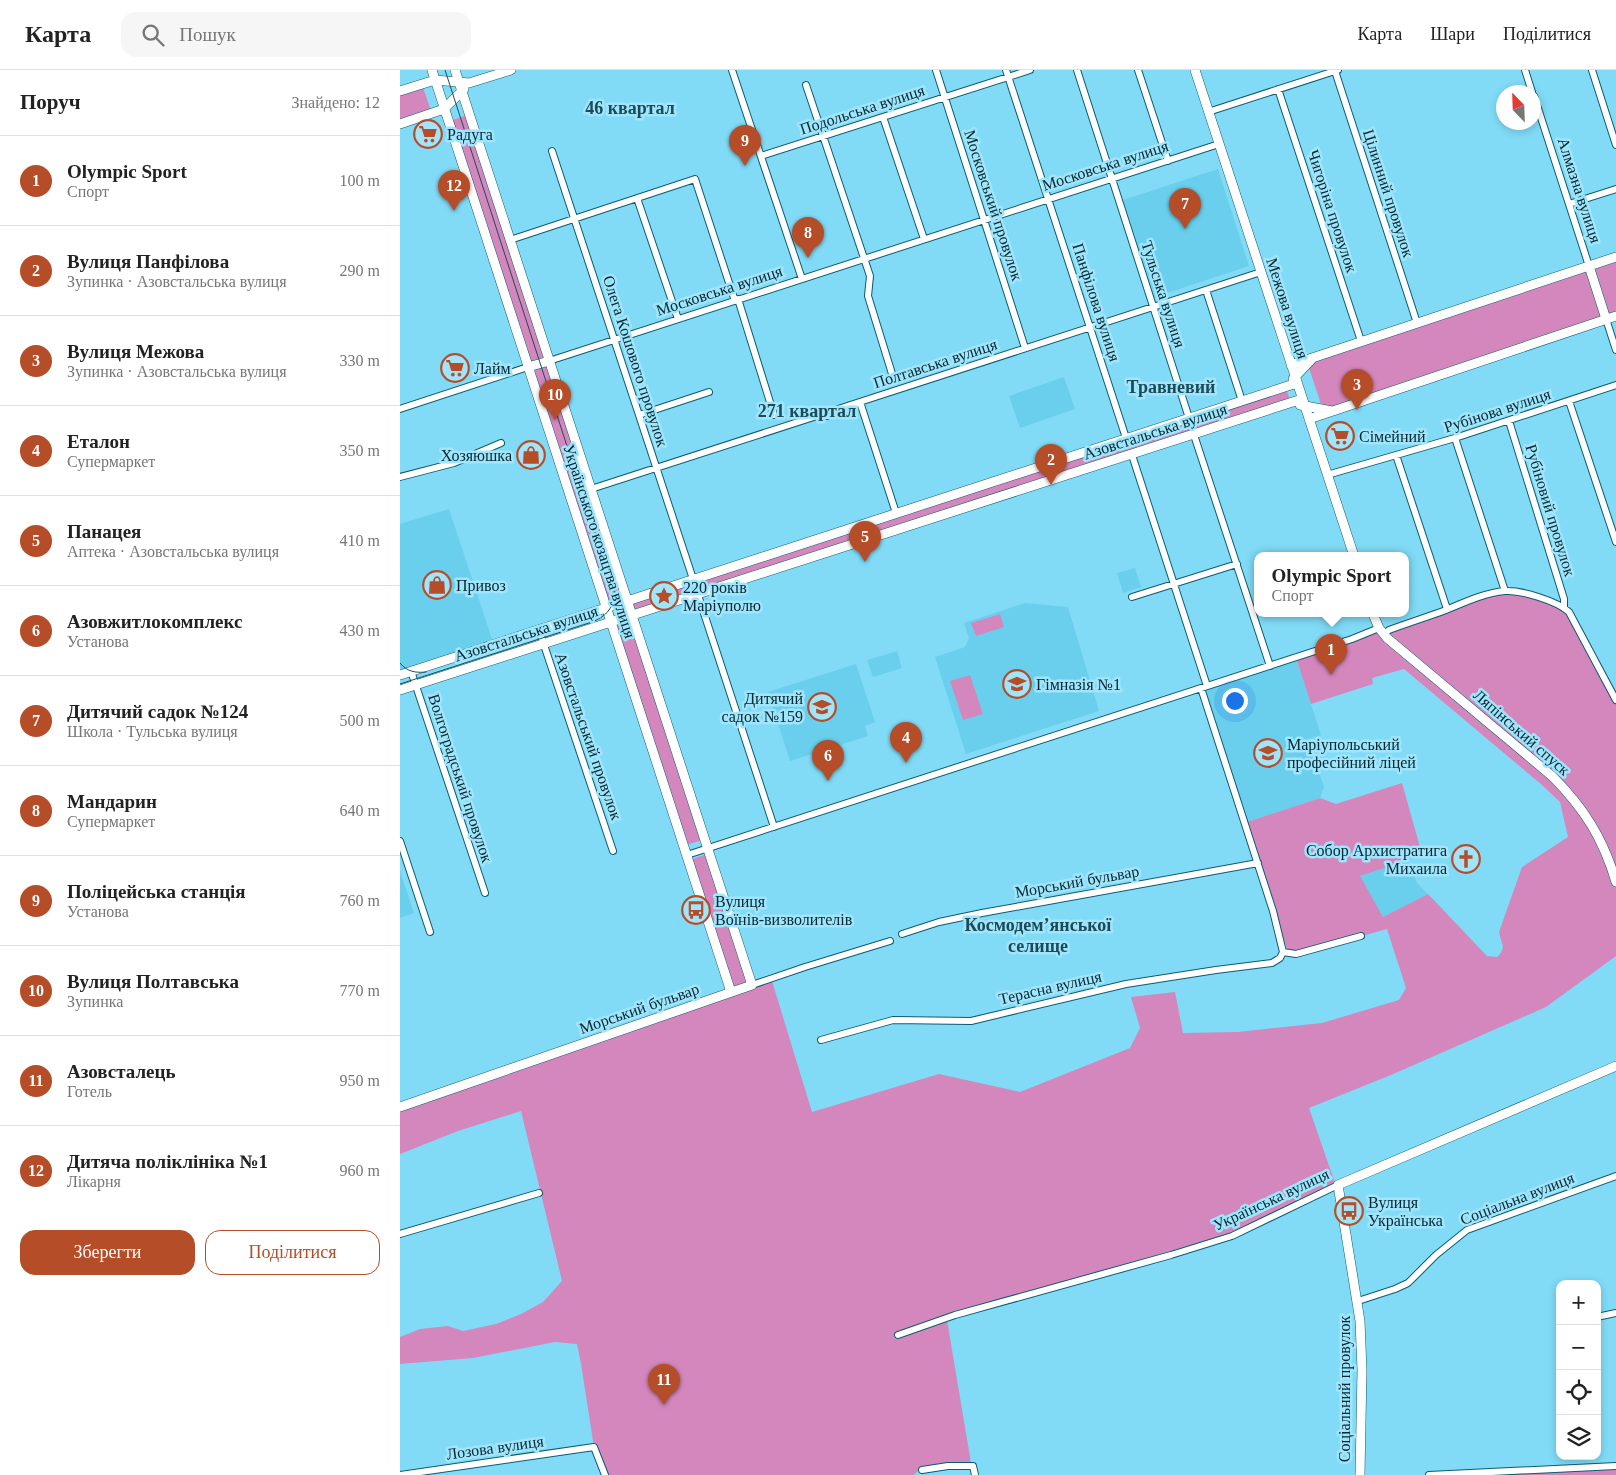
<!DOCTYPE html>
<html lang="uk">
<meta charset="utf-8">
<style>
:root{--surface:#fff;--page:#f6f6f6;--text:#222;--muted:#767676;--line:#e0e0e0;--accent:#b54d28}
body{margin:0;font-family:"Times New Roman",serif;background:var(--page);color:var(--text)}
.controls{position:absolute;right:15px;bottom:15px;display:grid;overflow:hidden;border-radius:10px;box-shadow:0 2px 8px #0003}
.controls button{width:45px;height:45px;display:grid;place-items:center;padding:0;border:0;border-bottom:1px solid var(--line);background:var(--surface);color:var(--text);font:25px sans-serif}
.compass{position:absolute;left:1096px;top:15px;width:45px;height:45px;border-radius:50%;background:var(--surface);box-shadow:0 2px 8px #0003;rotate:337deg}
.you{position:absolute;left:834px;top:630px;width:18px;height:18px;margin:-12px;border:4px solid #fff;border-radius:50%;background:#1a73e8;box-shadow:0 0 0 8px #1a73e833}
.badge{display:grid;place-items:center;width:32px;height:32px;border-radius:50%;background:var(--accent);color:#fff;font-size:16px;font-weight:700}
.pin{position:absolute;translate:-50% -41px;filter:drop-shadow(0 1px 2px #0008)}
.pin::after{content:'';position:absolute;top:26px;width:18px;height:15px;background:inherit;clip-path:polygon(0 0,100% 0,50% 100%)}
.popup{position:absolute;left:854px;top:482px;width:155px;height:65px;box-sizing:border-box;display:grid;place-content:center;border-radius:10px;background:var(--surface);filter:drop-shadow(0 1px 4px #0005);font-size:16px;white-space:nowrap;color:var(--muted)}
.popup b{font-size:19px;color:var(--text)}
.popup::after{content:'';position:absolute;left:50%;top:100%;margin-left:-10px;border:10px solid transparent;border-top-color:var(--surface)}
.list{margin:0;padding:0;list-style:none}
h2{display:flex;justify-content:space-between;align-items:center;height:65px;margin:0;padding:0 20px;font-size:21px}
h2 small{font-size:16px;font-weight:400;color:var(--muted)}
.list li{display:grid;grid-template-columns:32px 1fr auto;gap:15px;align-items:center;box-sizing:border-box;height:90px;padding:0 20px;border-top:1px solid var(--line)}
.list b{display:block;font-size:19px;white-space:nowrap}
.list p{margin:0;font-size:16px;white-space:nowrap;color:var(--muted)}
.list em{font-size:16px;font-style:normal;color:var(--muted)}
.actions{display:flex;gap:10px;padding:15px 20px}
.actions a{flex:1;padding:11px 0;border:1px solid var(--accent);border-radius:15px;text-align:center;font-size:18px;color:var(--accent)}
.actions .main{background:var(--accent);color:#fff}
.icon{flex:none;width:28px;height:28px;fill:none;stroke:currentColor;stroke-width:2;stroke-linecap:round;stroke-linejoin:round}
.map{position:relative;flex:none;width:1216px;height:1405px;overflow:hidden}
header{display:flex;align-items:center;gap:30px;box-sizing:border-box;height:70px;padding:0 25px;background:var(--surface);border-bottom:1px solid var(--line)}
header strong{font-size:24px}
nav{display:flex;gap:28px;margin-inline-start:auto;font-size:18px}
.search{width:350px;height:45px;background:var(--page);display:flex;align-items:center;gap:12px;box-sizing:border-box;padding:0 18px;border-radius:15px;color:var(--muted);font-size:19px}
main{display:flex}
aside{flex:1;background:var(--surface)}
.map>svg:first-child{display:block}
</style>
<header>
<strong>Карта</strong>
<div class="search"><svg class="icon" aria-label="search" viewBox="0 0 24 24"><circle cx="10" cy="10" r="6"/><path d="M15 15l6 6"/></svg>Пошук</div>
<nav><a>Карта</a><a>Шари</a><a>Поділитися</a></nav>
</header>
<main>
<aside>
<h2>Поруч<small>Знайдено: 12</small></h2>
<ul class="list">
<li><span class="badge">1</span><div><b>Olympic Sport</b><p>Спорт</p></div><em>100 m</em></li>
<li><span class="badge">2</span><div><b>Вулиця Панфілова</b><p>Зупинка · Азовстальська вулиця</p></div><em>290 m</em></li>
<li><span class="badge">3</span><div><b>Вулиця Межова</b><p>Зупинка · Азовстальська вулиця</p></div><em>330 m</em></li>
<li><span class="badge">4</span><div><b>Еталон</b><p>Супермаркет</p></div><em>350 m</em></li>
<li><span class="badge">5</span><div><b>Панацея</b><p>Аптека · Азовстальська вулиця</p></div><em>410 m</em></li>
<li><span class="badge">6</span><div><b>Азовжитлокомплекс</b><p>Установа</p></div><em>430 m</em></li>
<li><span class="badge">7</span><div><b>Дитячий садок №124</b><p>Школа · Тульська вулиця</p></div><em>500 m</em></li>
<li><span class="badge">8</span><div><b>Мандарин</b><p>Супермаркет</p></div><em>640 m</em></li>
<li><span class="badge">9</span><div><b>Поліцейська станція</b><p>Установа</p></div><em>760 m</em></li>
<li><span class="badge">10</span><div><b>Вулиця Полтавська</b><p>Зупинка</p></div><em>770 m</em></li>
<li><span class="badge">11</span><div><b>Азовсталець</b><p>Готель</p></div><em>950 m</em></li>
<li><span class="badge">12</span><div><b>Дитяча поліклініка №1</b><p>Лікарня</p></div><em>960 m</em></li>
</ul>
<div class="actions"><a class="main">Зберегти</a><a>Поділитися</a></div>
</aside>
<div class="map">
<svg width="1216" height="1405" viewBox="0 0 1216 1405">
<rect width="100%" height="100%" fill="#81dbf6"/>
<!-- built -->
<path fill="#6acfec" d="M818,99L849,196L755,227L723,130Z
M664,307L675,339L620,358L609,326Z
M49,439L93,572L0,602V454Z
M735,498L741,517L723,523L717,503Z
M625,533L668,537L699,641L566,684L535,587L565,577L569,568L564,553Z
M497,581L502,598L473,607L467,590Z
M896,588L921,665L908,669L924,717L920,728L844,753L801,618Z
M456,594L475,652L465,656L468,666L390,691L368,622Z
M1008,790L1017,813L1028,824L983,847L959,806Z
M0,801L14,843L0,848Z"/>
<!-- green -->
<path fill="#d487bc" d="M23,17L31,41L0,50V24Z
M67,45L146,289L129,295L50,51Z
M1216,189V244L932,339L922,337L908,295L914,289Z
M148,293L224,529L207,535L131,299Z
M886,319L891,332L233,543L229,531Z
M1115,521L1164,537L1216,630V886L1146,937L991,1005L909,1038L935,1113L841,1160L697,1203L546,1244L571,1393L522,1397L514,1405H205L194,1377L181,1294L177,1274L155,1272L73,1288L0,1294V1267L20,1259L48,1256L63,1261L96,1254L121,1244L143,1232L162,1211L121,1041L58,1061L0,1084V1040L372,911L412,1042L539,1004L620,1022L730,978L740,958L731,927L775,922L783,963L838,962L922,953L999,930L1006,918L987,859L890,886L873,841L844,753L920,728L936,734L1002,713L1020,777L1008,790L960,806L983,847L1028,824L1087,886L1097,887L1101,883L1103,877L1099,862L1122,797L1168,767L1160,732L1142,715L1004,599L972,608L973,614L911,634L896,588L1047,539L1072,529Z
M600,544L604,557L576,566L571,553Z
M230,549L303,770L285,775L213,553Z
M570,605L583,644L563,650L550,611Z
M307,784L349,913L332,919L290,790Z
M1216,1396V1405H1029Z"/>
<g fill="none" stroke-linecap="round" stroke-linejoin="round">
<defs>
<path id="street" d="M332,0L402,209
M536,0L625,278
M606,0L726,368
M677,0L789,348
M738,0L768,91
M1125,0L1132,22
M1192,0L1216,75
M935,1L1017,253
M406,15L470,206L468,226L493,307
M878,19L961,271
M1134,26L1189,196
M808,42L938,0
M483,47L524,169
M152,81L293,509
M361,86L630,0
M237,128L278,249
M1169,134L1216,119
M110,170L295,109L335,231
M806,220L842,331
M338,229L374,345
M1206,249L1216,280
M149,291L819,74
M1169,331L1216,472
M460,332L496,443
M0,339L128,297
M239,345L309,322
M1109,351L1164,529V537
M794,365L870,596
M1055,368L1105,521
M732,385L807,616
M996,385L1047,539
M927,405L1055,368L1216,315
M0,407L54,393L101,373
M191,419L423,344L427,346L432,344L435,340L861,202
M298,525L374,757
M732,527L837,494
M139,560L213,781
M984,564L989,560C1008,553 1027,547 1046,540C1065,532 1084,523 1105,521C1121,520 1157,531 1169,542L1216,630
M11,601L85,823
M801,618L873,841L883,882L896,884L961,866
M0,771L30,862
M287,785L952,569L979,558
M502,864L539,852L582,843L858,793
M352,915L405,897L490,871
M421,970L493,950L571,951L726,914L816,900L872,893L880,888L883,882
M0,1164L139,1123
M958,1231L995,1219L1008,1213L1036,1185L1067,1160L1216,1106
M1197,1247L1216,1243
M498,1265L555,1245L771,1185L832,1166L938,1115
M522,1400L548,1396H573L575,1405
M0,1405L194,1377L205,1405
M1029,1405L1216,1396"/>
<path id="secondary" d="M32,0L331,922
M795,0L954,486
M0,21L35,10L69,13L111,0
M0,54L44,39L64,19
M1189,196L1206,249
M891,295L1216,187
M128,297L149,291
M893,309L913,288
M900,335L932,341
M909,349L1216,246
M973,544L979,558L987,568L1152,706C1184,738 1203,768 1216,812
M0,605L897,313
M0,620L902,329
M0,1037L352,915L55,0
M960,1405L962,1300L960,1251L938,1115L1216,996"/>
</defs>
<!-- street casing -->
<use href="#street" stroke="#0d5b6e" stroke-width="8"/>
<!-- secondary casing -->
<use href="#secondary" stroke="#0d5b6e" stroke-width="10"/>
<!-- street -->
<use href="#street" stroke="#fff" stroke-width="6"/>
<!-- secondary -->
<use href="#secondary" stroke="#fff" stroke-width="9"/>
<!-- tram -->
<path stroke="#1b4d5b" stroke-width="1" d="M0,593C7,602 16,603 26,602
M0,614L192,552C205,547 213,539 215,524L45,0"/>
</g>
<!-- icons -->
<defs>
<symbol id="supermarket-ring" viewBox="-11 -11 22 22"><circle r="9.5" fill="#a0e5fb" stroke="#b54d28" stroke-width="1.5"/><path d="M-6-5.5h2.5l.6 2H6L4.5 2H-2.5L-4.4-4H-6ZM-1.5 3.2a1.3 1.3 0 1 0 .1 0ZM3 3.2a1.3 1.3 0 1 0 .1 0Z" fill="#b54d28"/></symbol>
<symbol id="shop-ring" viewBox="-11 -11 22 22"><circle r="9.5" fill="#a0e5fb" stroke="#b54d28" stroke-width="1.5"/><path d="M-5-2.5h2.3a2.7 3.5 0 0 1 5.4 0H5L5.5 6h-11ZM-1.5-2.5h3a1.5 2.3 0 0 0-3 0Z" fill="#b54d28"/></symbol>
<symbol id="sight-ring" viewBox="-11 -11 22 22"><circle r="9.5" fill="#a0e5fb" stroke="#b54d28" stroke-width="1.5"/><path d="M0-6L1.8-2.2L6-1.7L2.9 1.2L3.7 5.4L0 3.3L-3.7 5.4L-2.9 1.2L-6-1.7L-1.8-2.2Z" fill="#b54d28"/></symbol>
<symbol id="school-ring" viewBox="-11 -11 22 22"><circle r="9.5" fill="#a0e5fb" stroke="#b54d28" stroke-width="1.5"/><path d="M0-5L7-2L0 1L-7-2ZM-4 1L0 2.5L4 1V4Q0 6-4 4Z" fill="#b54d28"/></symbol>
<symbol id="university-ring" viewBox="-11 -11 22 22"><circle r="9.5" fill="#a0e5fb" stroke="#b54d28" stroke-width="1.5"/><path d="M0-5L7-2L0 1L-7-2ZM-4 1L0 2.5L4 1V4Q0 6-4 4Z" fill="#b54d28"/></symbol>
<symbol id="church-ring" viewBox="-11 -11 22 22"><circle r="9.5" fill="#a0e5fb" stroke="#b54d28" stroke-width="1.5"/><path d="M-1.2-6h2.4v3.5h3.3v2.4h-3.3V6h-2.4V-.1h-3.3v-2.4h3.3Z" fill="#b54d28"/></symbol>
<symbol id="bus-ring" viewBox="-11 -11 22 22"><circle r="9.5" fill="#a0e5fb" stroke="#b54d28" stroke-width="1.5"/><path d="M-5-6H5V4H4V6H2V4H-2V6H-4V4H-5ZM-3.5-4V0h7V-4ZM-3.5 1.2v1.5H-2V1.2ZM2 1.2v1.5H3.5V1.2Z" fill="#b54d28"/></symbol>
</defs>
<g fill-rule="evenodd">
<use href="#supermarket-ring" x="12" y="48" width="32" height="32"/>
<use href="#supermarket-ring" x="39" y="282" width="32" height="32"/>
<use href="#supermarket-ring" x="924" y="350" width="32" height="32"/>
<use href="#shop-ring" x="115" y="369" width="32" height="32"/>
<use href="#shop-ring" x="21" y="499" width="32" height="32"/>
<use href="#sight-ring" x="248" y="510" width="32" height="32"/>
<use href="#school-ring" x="601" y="598" width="32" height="32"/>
<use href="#school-ring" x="406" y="621" width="32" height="32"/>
<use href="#university-ring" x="852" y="667" width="32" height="32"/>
<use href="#church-ring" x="1050" y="773" width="32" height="32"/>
<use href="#bus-ring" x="280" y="824" width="32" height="32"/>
<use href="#bus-ring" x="933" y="1125" width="32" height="32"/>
</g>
<g text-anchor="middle" stroke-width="5" stroke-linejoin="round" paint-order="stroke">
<!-- street labels -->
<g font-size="16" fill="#002832" stroke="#a0e5fb">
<text transform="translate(462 39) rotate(-18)" y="6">Подольська вулиця</text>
<text transform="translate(705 95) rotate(-18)" y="6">Московська вулиця</text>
<text transform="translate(1180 120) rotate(72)" y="6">Алмазна вулиця</text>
<text transform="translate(989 123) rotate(72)" y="6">Цілинний провулок</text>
<text transform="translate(594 135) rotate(72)" y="6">Московський провулок</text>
<text transform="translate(933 141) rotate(72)" y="6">Чигоріна провулок</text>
<text transform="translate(319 220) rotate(-18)" y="6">Московська вулиця</text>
<text transform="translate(764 224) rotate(72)" y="6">Тульська вулиця</text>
<text transform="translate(697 232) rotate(72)" y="6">Панфілова вулиця</text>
<text transform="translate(888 238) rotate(72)" y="6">Межова вулиця</text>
<text transform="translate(236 291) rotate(72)" y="6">Олега Кошового провулок</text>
<text transform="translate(535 293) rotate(-18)" y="6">Полтавська вулиця</text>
<text transform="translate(1097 340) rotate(-18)" y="6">Рубінова вулиця</text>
<text transform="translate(755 361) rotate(-18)" y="6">Азовстальська вулиця</text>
<text transform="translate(1151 440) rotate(73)" y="6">Рубіновий провулок</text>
<text transform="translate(200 471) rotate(72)" y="6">Українського козацтва вулиця</text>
<text transform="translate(126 563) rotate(-18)" y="6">Азовстальська вулиця</text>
<text transform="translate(1122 662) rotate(41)" y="6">Ляпінський спуск</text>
<text transform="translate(189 666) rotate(71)" y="6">Азовстальський провулок</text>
<text transform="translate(61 708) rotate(72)" y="6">Волгоградський провулок</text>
<text transform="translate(677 811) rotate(-10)" y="6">Морський бульвар</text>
<text transform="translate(650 917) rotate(-13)" y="6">Терасна вулиця</text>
<text transform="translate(239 938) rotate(-19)" y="6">Морський бульвар</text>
<text transform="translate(1117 1128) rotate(-21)" y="6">Соціальна вулиця</text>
<text transform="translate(871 1129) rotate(-25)" y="6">Українська вулиця</text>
<text transform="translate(944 1319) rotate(-90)" y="6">Соціальний провулок</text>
<text transform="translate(95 1377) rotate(-8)" y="6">Лозова вулиця</text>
</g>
<!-- poi labels -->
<g font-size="16" fill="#002832" stroke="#a0e5fb" text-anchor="start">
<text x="47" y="70">Радуга</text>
<text x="74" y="304">Лайм</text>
<text x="959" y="372">Сімейний</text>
<text x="112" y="391" text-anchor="end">Хозяюшка</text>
<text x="56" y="521">Привоз</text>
<text x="283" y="523">220 років<tspan x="283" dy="18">Маріуполю</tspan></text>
<text x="636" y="620">Гімназія №1</text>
<text x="403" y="634" text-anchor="end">Дитячий<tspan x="403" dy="18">садок №159</tspan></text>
<text x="887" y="680">Маріупольський<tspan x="887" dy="18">професійний ліцей</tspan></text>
<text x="1047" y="786" text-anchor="end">Собор Архистратига<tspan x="1047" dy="18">Михаила</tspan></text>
<text x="315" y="837">Вулиця<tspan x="315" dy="18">Воїнів-визволителів</tspan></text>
<text x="968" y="1138">Вулиця<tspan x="968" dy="18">Українська</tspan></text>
</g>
<!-- neighbourhood labels -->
<g font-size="18" font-weight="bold" fill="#1a4b59" stroke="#a0e5fb">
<text x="230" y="44">46 квартал</text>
<text x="771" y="323">Травневий</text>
<text x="407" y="347">271 квартал</text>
<text x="638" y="861">Космодем’янської<tspan x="638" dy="21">селище</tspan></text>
</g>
</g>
</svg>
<div class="controls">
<button>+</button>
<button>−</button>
<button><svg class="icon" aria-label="locate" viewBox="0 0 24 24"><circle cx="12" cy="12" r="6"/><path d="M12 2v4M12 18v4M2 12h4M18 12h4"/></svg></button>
<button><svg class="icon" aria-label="layers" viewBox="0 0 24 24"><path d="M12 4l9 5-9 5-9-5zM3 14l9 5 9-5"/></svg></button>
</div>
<svg class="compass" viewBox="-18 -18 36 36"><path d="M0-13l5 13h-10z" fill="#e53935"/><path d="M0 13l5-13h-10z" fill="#767676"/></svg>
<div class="you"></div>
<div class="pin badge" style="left:931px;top:605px">1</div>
<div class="popup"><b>Olympic Sport</b>Спорт</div>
<div class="pin badge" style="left:651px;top:415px">2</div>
<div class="pin badge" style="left:957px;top:340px">3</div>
<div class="pin badge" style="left:506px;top:693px">4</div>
<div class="pin badge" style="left:465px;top:492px">5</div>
<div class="pin badge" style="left:428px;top:711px">6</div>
<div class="pin badge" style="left:785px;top:159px">7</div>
<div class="pin badge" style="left:408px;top:188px">8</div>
<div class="pin badge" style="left:345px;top:96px">9</div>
<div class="pin badge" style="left:155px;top:350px">10</div>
<div class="pin badge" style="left:264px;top:1335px">11</div>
<div class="pin badge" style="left:54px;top:141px">12</div>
</div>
</main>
